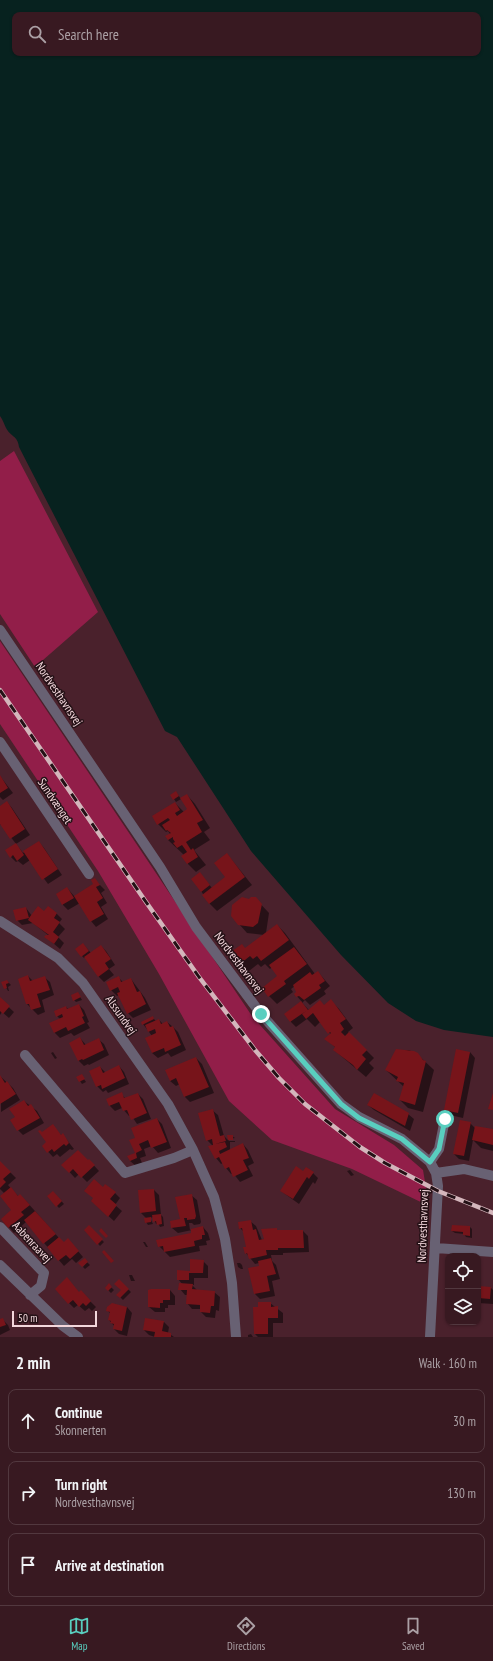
<!DOCTYPE html>
<meta charset="utf-8">
<style>
:root{--surface:#381921;--page:#43262e;--text:#f1f3f6;--muted:#aba0a5;--line:#52383f;--accent:#59cebf}
body{margin:0;font-family:"PT Sans Narrow",sans-serif;background:var(--page);color:var(--text)}
.controls{position:absolute;right:12px;bottom:12px;display:grid;overflow:hidden;border-radius:8px;box-shadow:0 1px 3px #0004}
.controls button{width:36px;height:36px;display:grid;place-items:center;padding:0;border:0;border-bottom:1px solid var(--line);background:var(--surface);color:var(--text);font:20px sans-serif}
.scale{position:absolute;left:12px;bottom:10px;width:85px;box-sizing:border-box;padding-left:4px;border:2px solid #f3d7dc;border-top:0;font-size:11px;line-height:14px;white-space:nowrap;color:#f3d7dc;-webkit-text-stroke:3px #241116;paint-order:stroke}
.stop{position:absolute;width:12px;height:12px;margin:-9px;border:3px solid #59cebf;border-radius:50%;background:#fff}
.stop.end{background:#59cebf;border-color:#fff;box-shadow:0 1px 4px #0008}
.list{margin:0;padding:0;list-style:none}
h2{display:flex;justify-content:space-between;align-items:center;height:52px;margin:0;padding:0 16px;font-size:17px}
h2 small{font-size:13px;font-weight:400;color:var(--muted)}
.list li{display:grid;grid-template-columns:26px 1fr auto;gap:12px;align-items:center;box-sizing:border-box;height:64px;margin:0 8px 8px;padding:0 8px;border:1px solid var(--line);border-radius:8px}
.list b{display:block;font-size:15px;white-space:nowrap}
.list p{margin:0;font-size:13px;white-space:nowrap;color:var(--muted)}
.list em{font-size:13px;font-style:normal;color:var(--muted)}
.icon{flex:none;width:22px;height:22px;fill:none;stroke:currentColor;stroke-width:2;stroke-linecap:round;stroke-linejoin:round}
.map{position:relative;flex:none;width:493px;height:1337px;overflow:hidden}
.search{position:absolute;background:var(--surface);box-shadow:0 1px 3px #0004;left:12px;right:12px;top:12px;height:44px;display:flex;align-items:center;gap:10px;box-sizing:border-box;padding:0 14px;border-radius:8px;color:var(--muted);font-size:15px}
.sheet{height:268px;background:var(--surface)}
nav{display:flex;justify-content:space-around;align-items:center;box-sizing:border-box;height:56px;border-top:1px solid var(--line);background:var(--surface);font-size:11px;color:var(--muted)}
nav a{display:grid;justify-items:center;gap:2px}
nav .on{color:var(--accent)}
.map>svg:first-child{display:block}
</style>
<div class="map">
<svg width="493" height="1337" viewBox="0 0 493 1337">
<rect width="100%" height="100%" fill="#4a212c"/>
<!-- green -->
<path fill="#921e49" d="M14,451L98,612L35,667L0,614V461Z
M0,641L252,1016L335,1109L394,1145L423,1170L429,1206L352,1169L272,1140L229,1101L159,974L98,871L0,724Z"/>
<!-- water -->
<path fill="#07221f" fill-rule="evenodd" d="M0,0H493V1037L444,1030L416,1021L388,1003L341,955L251,851L177,737L165,731L19,447C18,436 11,437 6,428C4,424 3,420 0,416ZM15,15H478V53H15Z"/>
<!-- shadow -->
<path fill="#0007" d="M0,776L13,793L3,800L0,797Z
M176,792L181,799L176,802L174,799Z
M187,795L195,804L210,828L204,832L210,840L194,850L206,865L196,872L188,864L184,855L168,840L170,834L168,831L166,832L158,824L175,803L184,812L189,809Z
M7,802L12,808L30,835L16,844L1,824L0,825V807Z
M39,842L44,848L62,875L48,884L30,860L23,865L18,861L16,862L11,857L16,844L23,853Z
M227,854L252,885L217,911L209,903L201,891L200,873L212,888L227,877Z
M95,885H100L105,890L101,893L107,903L101,907L108,919L96,927L91,921L80,903L68,910L63,905L57,894L67,888L75,897Z
M255,898L269,913L266,933L277,925L285,933L315,974L318,972L330,986L324,991L326,994L310,1005L305,1000L302,1003L309,1010L325,1006L331,1001L339,1009L353,1028L348,1032L374,1058L369,1063L374,1068L366,1077L334,1050L336,1048L326,1039L331,1035L321,1021L315,1027L307,1019L296,1027L291,1022L285,1014L302,1002L295,994L299,990L295,986L291,989L293,992L277,1004L269,996L279,976L272,967L270,969L265,964L261,967L258,964L249,971L241,963L245,949L264,935L247,933L239,924L249,900Z
M26,908L32,916L44,913H56L62,919L59,923L65,929L58,937L64,943L60,949L46,937L48,935L33,923L22,925L17,920Z
M83,944L91,953L101,946L106,951L115,965L109,969L114,975L104,982L99,977L86,958H84L82,956Z
M28,976L33,981L44,977L50,982L54,995L42,1000L45,1012L38,1015L27,1004Z
M118,977L124,983L131,979L145,998L151,1010L133,1018L128,1013L119,995L117,996L111,990L108,982Z
M7,981L11,985L8,987L9,991H8L3,982Z
M78,993L82,1000L76,1002L74,1000Z
M0,999L14,1012L9,1018L2,1012L0,1015Z
M79,1005L84,1010L89,1022L87,1023L90,1028L74,1036L71,1033L60,1038L54,1032L60,1019L57,1016L66,1007L68,1009Z
M153,1018L156,1021L159,1020L163,1024L167,1022L173,1027L178,1032L186,1050L171,1057L168,1053L158,1058L152,1053V1036L143,1024Z
M80,1038L86,1045L98,1039L104,1044L109,1055L89,1065L88,1064L84,1066L78,1060Z
M409,1050L417,1054L434,1070L423,1112L408,1108L400,1100L404,1087L386,1070L399,1051Z
M53,1052L57,1058L55,1059L51,1053Z
M470,1052L475,1058L463,1118L450,1115L445,1110Z
M196,1058L202,1064L214,1093L190,1102L185,1097L180,1084L176,1086L170,1081Z
M119,1066L124,1072L129,1084L108,1093L106,1090L103,1092L97,1086L100,1067L106,1073Z
M82,1076L86,1082L82,1084L80,1081Z
M1,1077L13,1088L20,1100L1,1112Z
M121,1094L126,1099L138,1094L143,1099L151,1119L137,1124L131,1115L129,1116L122,1108L115,1111L110,1106L107,1099Z
M24,1101L37,1111L44,1123L23,1135L18,1130L16,1118Z
M368,1105L408,1114L414,1119L410,1131L374,1110Z
M212,1110L218,1115L224,1136L229,1141L228,1136H232L235,1138L229,1139V1141H235V1142H230V1150L243,1144L248,1150L254,1163L248,1166L253,1176L240,1182L233,1173L231,1174L226,1168L223,1163L221,1164L216,1158L213,1146L207,1140Z
M157,1119L162,1124L171,1148L158,1153L152,1146L144,1149L146,1156L140,1158L142,1163L136,1166L130,1161L136,1154V1138Z
M470,1123L475,1128L493,1130V1151L481,1148L473,1140L469,1161L459,1159L454,1154Z
M42,1133L63,1135L74,1149L72,1150L70,1149L60,1157L57,1154L53,1157L43,1146L47,1143Z
M89,1160L99,1171L87,1182L79,1174L75,1178L63,1165Z
M0,1162L16,1178L8,1185L19,1197L26,1201L59,1238L64,1243L73,1245L83,1257L76,1263L72,1259L64,1266L26,1222L14,1233L2,1219L13,1211L4,1193L0,1189Z
M350,1170L354,1175L351,1176L347,1171Z
M313,1173L318,1178L315,1184L313,1182L299,1204L281,1191Z
M103,1188L115,1193L120,1198L115,1205L122,1211L114,1221L97,1206L94,1198Z
M154,1190L159,1195L161,1215L163,1217L164,1226L160,1227L158,1223L156,1224L153,1217L150,1218L153,1224L148,1225L146,1222L147,1219L141,1213Z
M53,1192L64,1204L59,1208L48,1196Z
M191,1195L197,1200L201,1222L200,1224L194,1225L192,1223H189L190,1230L203,1227L208,1233L210,1240L206,1241L207,1245L199,1246L200,1251L170,1257L159,1246L193,1233L192,1230L178,1233L172,1228L171,1222L181,1220Z
M250,1221L256,1226L262,1240L278,1231H303L308,1236L309,1252L283,1253V1255H271L272,1261L276,1265L280,1279L272,1281L275,1296L260,1299L255,1294L249,1269L260,1267L259,1263L255,1264L246,1253L247,1248L244,1232L240,1228Z
M89,1227L104,1242L100,1246L86,1230Z
M470,1227L472,1229V1238L466,1237L464,1234L455,1233L452,1231Z
M143,1242H145L148,1247H146Z
M203,1261L208,1266V1278H194V1285H192L197,1290L214,1292L220,1297L219,1311L216,1310L215,1318L206,1317L201,1312V1309H192L187,1303L188,1295H185L180,1289L183,1285L178,1279L191,1272Z
M87,1262L90,1265L85,1269L83,1267Z
M237,1263H240L242,1265L243,1269H241L238,1267Z
M129,1275H132L135,1281H131Z
M119,1280L131,1292L123,1300L118,1295L122,1290Z
M109,1285L114,1290L111,1293L106,1288Z
M478,1287L491,1288L493,1290V1304L478,1303Z
M170,1290L175,1296V1305H168V1308H165V1312H155L149,1307Z
M80,1293L86,1297L96,1307L92,1311L89,1308L85,1311L78,1305L74,1308L69,1303Z
M270,1303L283,1313V1323H273V1337H258L255,1334L259,1308Z
M127,1307L132,1313L127,1336L119,1334L114,1329L115,1327L109,1320L111,1314L108,1311Z
M2,1319L8,1325L10,1330L0,1335V1320Z
M164,1322L169,1327L168,1333L174,1337H155L149,1335L144,1330Z
M251,1334L253,1337H248V1335Z"/>
<!-- building -->
<path fill="#77141a" d="M0,775L8,788L0,793Z
M176,791L179,796L173,800L170,795Z
M187,794L203,820L197,823L202,832L186,842L191,850L193,848L198,857L187,864L181,856L187,852L182,845L177,848L173,843L175,842L173,839V837L168,840L165,836L171,833L167,830L166,831L162,825L170,820L168,818L157,825L152,816L175,802L180,810L175,813L177,816L187,809L180,798Z
M7,801L25,829L10,839L0,824V806Z
M39,841L58,869L42,880L23,851Z
M16,843L24,855L17,861L13,855L10,858L5,850Z
M227,853L245,877L209,904L202,895L225,877L214,863Z
M200,872L210,885L201,892L191,879Z
M95,878L100,885L96,887L103,898L97,902L104,914L90,922L74,896L93,884L91,880Z
M67,887L74,898L62,905L56,894Z
M242,897L249,899L251,897H256L262,904L258,923L253,927L238,925L231,916L232,905Z
M38,906L44,911L48,906L57,913L54,918L60,922L53,932L59,937L54,944L44,937L46,935H49L28,920L29,918L16,921L13,910L26,907L29,918Z
M277,924L289,940L261,961L257,956L253,959L250,956L240,964L231,952L242,944L245,948Z
M83,943L89,951L81,957L75,949Z
M101,945L111,959L105,963L109,969L98,977L84,957Z
M294,947L307,964L284,981L286,984L268,997L262,988L277,976L269,965Z
M318,971L325,981L319,985L321,988L304,1000L299,996L296,997L294,994L296,992L293,985L310,972L312,975Z
M28,975L30,981L45,976L50,990L37,994L41,1007L31,1010L29,1004H26L18,979Z
M119,976L121,982L131,978L137,992L140,991L146,1004L127,1014L117,993L120,992L118,987L110,991L106,982Z
M7,980L9,983L6,984L7,988L4,989L1,982Z
M78,992L81,997L73,1001L71,995Z
M0,997L10,1006L3,1014L0,1011Z
M331,999L346,1019L340,1023L344,1029L341,1032L345,1036L349,1032L367,1050L362,1055L366,1059L357,1070L353,1065L333,1050L335,1047L324,1039L331,1033L330,1032L328,1034L313,1013L306,1019L302,1014L306,1011L290,1022L284,1014L301,1001L308,1010L320,1000L324,1005Z
M79,1004L84,1016L82,1017L85,1023L68,1031L66,1027L54,1033L49,1023L63,1017L62,1014L56,1017L54,1011L66,1006L67,1009Z
M153,1016L154,1019L142,1025L141,1022Z
M159,1019L161,1024L167,1021L170,1027L173,1026L181,1045L165,1052L164,1048L152,1053L145,1038L156,1033L155,1029L148,1032L145,1025Z
M80,1037L84,1045L99,1038L104,1050L83,1060L82,1059L78,1061L69,1043Z
M396,1049L414,1051L418,1053L423,1060L426,1061L415,1105L399,1100L404,1083L396,1081L398,1077L385,1070Z
M456,1049L470,1052L458,1113L444,1110Z
M196,1057L209,1087L184,1097L176,1078L170,1081L165,1070Z
M119,1065L125,1078L102,1089L101,1085L96,1087L89,1071L100,1066L103,1073Z
M82,1074L85,1079L79,1082L76,1077Z
M0,1075L5,1083L7,1081L16,1094L0,1104Z
M122,1092L124,1098L138,1093L147,1113L131,1120L127,1110L123,1111L119,1102L109,1106L106,1099Z
M374,1093L409,1113L405,1126L367,1105Z
M493,1093V1110L488,1109Z
M24,1100L28,1106L31,1104L40,1118L17,1131L10,1120L15,1117L9,1109Z
M213,1109L220,1136L224,1135L226,1141L215,1144L225,1142L227,1147L219,1151L220,1154L243,1143L249,1158L243,1160L248,1170L233,1177L229,1167L225,1169L219,1157L215,1159L208,1146L213,1145L212,1139L206,1141L198,1113Z
M157,1118L167,1142L151,1148L148,1140L139,1144L142,1150L136,1153L137,1158L130,1161L127,1156L135,1153L129,1140L135,1138L131,1128Z
M460,1120L471,1122L464,1156L453,1154Z
M53,1124L61,1135L63,1133L69,1143L66,1146L64,1144L54,1152L52,1149L47,1153L42,1146L46,1142L38,1131L40,1130L42,1132Z
M475,1126L493,1129V1145L472,1140Z
M227,1135H233V1140H228Z
M78,1150L88,1160L89,1159L95,1165L81,1178L73,1169L69,1173L61,1165Z
M0,1161L11,1172L3,1179L6,1182L0,1188Z
M296,1166L303,1171L306,1167L314,1172L309,1179L307,1177L293,1199L280,1191Z
M94,1179L103,1187L105,1184L116,1192L110,1199L117,1205L108,1217L91,1201L93,1198L84,1191Z
M11,1187L18,1196L20,1194L30,1205L21,1212L24,1215L8,1228L1,1219L11,1210L0,1196Z
M154,1189L156,1211L140,1213L138,1190Z
M53,1191L62,1201L56,1207L47,1196Z
M192,1194L196,1216L195,1219L187,1220V1218H184L186,1226L171,1228L170,1221L180,1219L175,1197Z
M35,1211L56,1234L43,1244L24,1220Z
M161,1214L162,1224L157,1225L156,1221L153,1222L152,1215Z
M151,1217V1222L145,1223L144,1218Z
M251,1220L253,1230L256,1229L259,1240L264,1239L261,1229L277,1228V1230H303L304,1248H278V1250H266L267,1255L249,1259L247,1253L245,1254L243,1247H246L242,1228L239,1229L238,1222Z
M89,1225L103,1239L97,1245L84,1230Z
M452,1225L470,1226V1236L463,1235V1232L451,1231Z
M203,1226L205,1235H202V1239L194,1241L195,1246L164,1252L163,1246L158,1247L156,1240L191,1233V1229Z
M101,1228L108,1236L106,1238L99,1231Z
M59,1237L64,1242L68,1238L79,1251L70,1259L66,1255L58,1261L47,1247Z
M104,1250L114,1261L111,1263L102,1252Z
M85,1258L88,1262L82,1267L78,1263Z
M271,1258L276,1274L267,1276L270,1291L254,1294L248,1268L259,1266L258,1261Z
M190,1259L204,1260L203,1273H189V1280H177V1270L190,1271Z
M67,1277L79,1292L81,1290L91,1301L86,1306L83,1303L79,1307L73,1300L68,1304L55,1289Z
M119,1279L129,1289L120,1298L116,1295L121,1290L114,1284Z
M109,1283L112,1287L108,1291L105,1288Z
M179,1283L193,1284L192,1289L215,1291L214,1306H211L210,1313L200,1312V1305L186,1304L187,1290H178Z
M478,1286L491,1287L490,1299L478,1298Z
M151,1289H170V1300H163V1303H160V1308L148,1307V1290Z
M258,1302H271V1307L278,1306V1318H268V1334H254L253,1307H258Z
M112,1303L127,1307L122,1331L113,1329L114,1324L110,1323L111,1321L108,1320L110,1312L106,1311L107,1307Z
M3,1318L6,1325L0,1327V1319Z
M145,1318L164,1321L162,1331L171,1333V1337H154L155,1332L143,1330Z"/>
<g fill="none" stroke-linecap="round" stroke-linejoin="round">
<!-- minor -->
<path stroke="#686173" stroke-width="10" d="M0,630L160,867L196,927L261,1014L341,1104L359,1117L402,1139L430,1162L436,1173L438,1186L430,1337
M0,742L89,874
M0,921L58,958L83,983L168,1104L193,1150L214,1197L225,1239L232,1283L236,1337
M25,1055L125,1173L174,1158L193,1150
M430,1162L439,1149L445,1119
M436,1173L464,1169L493,1176
M0,1227L44,1273L41,1286L30,1295
M436,1248L493,1252
M0,1265L63,1326L78,1337"/>
<defs>
<path id="rail" d="M0,690L146,902L199,977L255,1050L279,1078L305,1104L360,1147L385,1163L438,1191L493,1213"/>
</defs>
<!-- rail casing -->
<use href="#rail" stroke="#d4b6bc" stroke-width="4.5"/>
<!-- rail -->
<use href="#rail" stroke="#241116" stroke-width="3" stroke-dasharray="9" stroke-linecap="butt"/>
</g>
<g fill="none" stroke-linecap="round" stroke-linejoin="round">
<!-- route -->
<path stroke="#59cebf" stroke-width="5" d="M261,1014L341,1104L359,1118L402,1139L430,1162L439,1149L445,1119"/>
</g>
<g text-anchor="middle" stroke-width="3" stroke-linejoin="round" paint-order="stroke">
<!-- street labels -->
<g font-size="12" fill="#f3d7dc" stroke="#241116">
<text transform="translate(59 694) rotate(56)" y="4">Nordvesthavnsvej</text>
<text transform="translate(55 801) rotate(56)" y="4">Sundvænget</text>
<text transform="translate(239 963) rotate(53)" y="4">Nordvesthavnsvej</text>
<text transform="translate(121 1015) rotate(55)" y="4">Alssundvej</text>
<text transform="translate(423 1226) rotate(-88)" y="4">Nordvesthavnsvej</text>
<text transform="translate(32 1242) rotate(47)" y="4">Aabenraavej</text>
</g>
</g>
</svg>
<div class="controls">
<button><svg class="icon" aria-label="locate" viewBox="0 0 24 24"><circle cx="12" cy="12" r="6"/><path d="M12 2v4M12 18v4M2 12h4M18 12h4"/></svg></button>
<button><svg class="icon" aria-label="layers" viewBox="0 0 24 24"><path d="M12 4l9 5-9 5-9-5zM3 14l9 5 9-5"/></svg></button>
</div>
<div class="scale">50 m</div>
<div class="stop" style="left:445px;top:1119px"></div>
<div class="stop end" style="left:261px;top:1014px"></div>
<div class="search"><svg class="icon" aria-label="search" viewBox="0 0 24 24"><circle cx="10" cy="10" r="6"/><path d="M15 15l6 6"/></svg>Search here</div>
</div>
<section class="sheet">
<h2>2 min<small>Walk · 160 m</small></h2>
<ul class="list">
<li><svg class="icon" aria-label="ahead" viewBox="0 0 24 24"><path d="M12 20V5M6 11l6-6 6 6"/></svg><div><b>Continue</b><p>Skonnerten</p></div><em>30 m</em></li>
<li><svg class="icon" aria-label="right" viewBox="0 0 24 24"><path d="M7 20v-9h11M14 6l5 5-5 5"/></svg><div><b>Turn right</b><p>Nordvesthavnsvej</p></div><em>130 m</em></li>
<li><svg class="icon" aria-label="arrive" viewBox="0 0 24 24"><path d="M6 21V4h12l-3 4 3 4H6"/></svg><div><b>Arrive at destination</b></div></li>
</ul>
</section>
<nav>
<a class="on"><svg class="icon" aria-label="map" viewBox="0 0 24 24"><path d="M3 6l6-2 6 2 6-2v14l-6 2-6-2-6 2zM9 4v14M15 6v14"/></svg>Map</a>
<a><svg class="icon" aria-label="directions" viewBox="0 0 24 24"><path d="M12 3l9 9-9 9-9-9zM9 14v-3h6M13 9l2 2-2 2"/></svg>Directions</a>
<a><svg class="icon" aria-label="saved" viewBox="0 0 24 24"><path d="M7 4h10v16l-5-4-5 4z"/></svg>Saved</a>
</nav>
